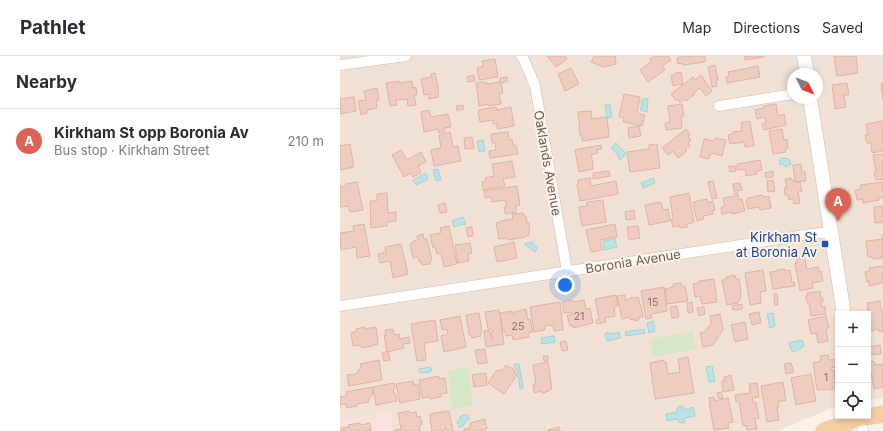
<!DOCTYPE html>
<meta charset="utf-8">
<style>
:root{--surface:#fff;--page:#f2f2f3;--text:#2b2b33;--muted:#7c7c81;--line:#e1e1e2;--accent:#dc6454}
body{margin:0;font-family:Inter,sans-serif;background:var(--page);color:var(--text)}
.controls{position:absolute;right:12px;bottom:12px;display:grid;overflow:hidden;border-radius:0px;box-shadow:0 2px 6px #0003}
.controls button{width:36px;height:36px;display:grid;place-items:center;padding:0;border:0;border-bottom:1px solid var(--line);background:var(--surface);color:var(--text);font:20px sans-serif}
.compass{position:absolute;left:447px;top:12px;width:36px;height:36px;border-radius:50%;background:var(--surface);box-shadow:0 2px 6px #0003;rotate:132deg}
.you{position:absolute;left:225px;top:229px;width:14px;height:14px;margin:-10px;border:3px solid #fff;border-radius:50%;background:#1a73e8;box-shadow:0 0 0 6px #1a73e833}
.badge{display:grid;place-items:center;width:26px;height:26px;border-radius:50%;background:var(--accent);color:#fff;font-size:13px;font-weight:700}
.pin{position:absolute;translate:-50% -33px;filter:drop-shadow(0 1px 2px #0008)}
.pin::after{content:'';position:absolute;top:21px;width:14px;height:12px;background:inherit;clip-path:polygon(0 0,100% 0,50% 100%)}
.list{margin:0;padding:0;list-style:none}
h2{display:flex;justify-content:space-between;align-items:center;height:52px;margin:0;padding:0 16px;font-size:17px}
h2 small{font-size:13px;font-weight:400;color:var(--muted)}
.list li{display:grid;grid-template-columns:26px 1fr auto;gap:12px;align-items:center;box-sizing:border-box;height:64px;padding:0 16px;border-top:1px solid var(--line)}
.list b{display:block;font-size:15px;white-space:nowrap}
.list p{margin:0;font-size:13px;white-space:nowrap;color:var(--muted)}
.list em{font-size:13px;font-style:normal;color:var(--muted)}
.icon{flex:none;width:22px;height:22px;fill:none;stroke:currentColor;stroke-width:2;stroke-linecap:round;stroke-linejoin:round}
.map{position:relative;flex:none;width:543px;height:375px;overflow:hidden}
header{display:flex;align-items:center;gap:24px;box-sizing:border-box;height:56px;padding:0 20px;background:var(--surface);border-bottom:1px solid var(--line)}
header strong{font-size:19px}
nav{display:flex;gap:22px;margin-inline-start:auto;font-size:14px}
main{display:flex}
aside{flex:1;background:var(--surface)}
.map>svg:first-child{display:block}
</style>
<header>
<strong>Pathlet</strong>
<nav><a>Map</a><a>Directions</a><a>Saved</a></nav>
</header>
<main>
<aside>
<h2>Nearby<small></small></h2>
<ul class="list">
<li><span class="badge">A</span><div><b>Kirkham St opp Boronia Av</b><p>Bus stop · Kirkham Street</p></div><em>210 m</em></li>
</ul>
</aside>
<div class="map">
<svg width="543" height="375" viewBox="0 0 543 375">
<rect width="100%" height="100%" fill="#fbf1e7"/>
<!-- residential -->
<path fill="#f2e2d5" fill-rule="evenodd" d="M0,0H543V342L528,344V258H498V350L460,365L438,375H0ZM453,18H477V42H453Z"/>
<!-- commercial -->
<path fill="#fae1db" d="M51,356L54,375H0V364Z"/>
<!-- green -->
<path fill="#d7e8c6" d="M353,275L356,293L313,301L310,283Z
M128,311L133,350L112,353L108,314Z"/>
<!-- water -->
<path fill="#bce2e3" stroke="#a3d2d4" d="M303,43H308L307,56L300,54L302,48L301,45Z
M270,48L272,61L267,62L265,49Z
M143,84L145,95L139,96L137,85Z
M276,87L286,98L280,104L278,101V99L271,92Z
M441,102H443L449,103L451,108L446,111L442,108L440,109L439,106Z
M98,113L101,124L96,125L93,114Z
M86,117L88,123L76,129L73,124Z
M313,122L315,127L303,132L301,127Z
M123,161L126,168L123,169L122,168L114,171L112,165Z
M275,183L277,191L264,194L263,185Z
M193,186V188L197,191L196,194L195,196L184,188Z
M433,257L435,270L430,272L427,258Z
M313,265L315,275L309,277L307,267Z
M304,273L305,277L286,280L285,276Z
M267,276L270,278L279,276L280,282L267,285L265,278Z
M214,280L215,286L202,288L201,282Z
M462,284L464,290L454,296L451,294L449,287Z
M174,308H179L183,332L180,333L177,313L175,312Z
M372,310L375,325L369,326L366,311Z
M90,311L92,314L90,316L82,317L79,316V313Z
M340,350L343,351L344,354L353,351L355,360L345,362L344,367C340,367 338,366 337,363L327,365L326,358L337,356V353L338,351Z
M122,359H128L129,363L125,366L123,370L119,371L117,366Z"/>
<!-- building -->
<path fill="#eecdc0" stroke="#e0b2a2" d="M207,0H225L227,3L216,11Z
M254,0H275L276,8L264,11L251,6Z
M314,0H328L331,4L322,10L325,14L308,26L300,14L312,5L310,3Z
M342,0H365V6L343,9L342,7L338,8L337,2L342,1Z
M404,0H424V1L405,4Z
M494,0H516L518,17L497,20Z
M155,3L158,21L139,24L137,11H143L142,5Z
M375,9L378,24H376L377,30L372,31L368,11Z
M418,10L420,21L387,27L386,21L389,20L388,16Z
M231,12L239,28L225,35L218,18Z
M341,16L343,28L333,30L331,20L336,17Z
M95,17L99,36H98V41L89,43L88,38L84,39L81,23L92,21L91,18Z
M134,19L135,25L128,26L127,21Z
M361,19L372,35L366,40L360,32L354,36L355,38L346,45L344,43L340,47L338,43L336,45L331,38L353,21L355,24Z
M167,21L168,25L161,27L163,37L159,38L161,48L148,50V48L139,50L136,27L146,26V28L160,26V22Z
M59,25L60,27L72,25L73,32L76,31L77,39L74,40L76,49L68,50L67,43L56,44L57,49L50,50L46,27Z
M507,27L509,39H504L506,51L495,53L492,29Z
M541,28H543V43Z
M37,32L39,44L36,45L37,52L27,54V57L21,59L18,45L26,44L24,35Z
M284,38L300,41L297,57L305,59L302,70L283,66L284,62L279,61Z
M14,41L16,55L0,58V43Z
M342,48L344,60H341L342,72L326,74L325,67L330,66L328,50Z
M436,48L438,60L444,58L446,69L424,74L422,68L426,67L425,61L417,63L415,54L424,52V50Z
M123,49L124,53L117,55L116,50Z
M156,51L157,54L171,51L174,70L157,73V68H153V64L140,66L138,54Z
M89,54L91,61L108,58L111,71L104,72L105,75L99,77L98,73L84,76L81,56Z
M251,55L252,63L267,61L269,81L242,85V79H240L239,73H240L238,56Z
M410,65L414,90L405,91L404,86L390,88L388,79L393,78V76L402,75L401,67Z
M543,65V95L532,97L531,87H527L525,79H528L526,68Z
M299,70L301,80L289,82L288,72Z
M346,73L350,79L348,80L351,84L348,86L350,90L345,93L347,95L338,102L333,95L328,99L322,92Z
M442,73L444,84L447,83L448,92L445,93L446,96L433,98L429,75Z
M110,76L113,91L118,90L121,105L94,110L91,94L101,92L99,79Z
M168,76L169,84L172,83L173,89H176L178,98L150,102L149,95L156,94L155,87H152L151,78Z
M132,81L134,92L125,93L124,82Z
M375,82L386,84L382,100L371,97L369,103L360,101L364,83L374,85Z
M10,88L14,111L0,114V90Z
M317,88L320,112L290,116L287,96L309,93V89Z
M261,89L262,93L257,94L258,97L251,99L253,108H252L253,113L239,116L235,94Z
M61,94L67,104L81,96L86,106L78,110L81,117L73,121L71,117L64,121L52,99Z
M543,98V123L536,124L534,116H536L533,99Z
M420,104L422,114L416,115L417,118L406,120L405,113L397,114V108Z
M172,105L175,121L163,123L165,130L143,134L142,126L146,125L145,122L154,120L152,108Z
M461,108L462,116H465L466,125L455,126L453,109Z
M389,110H395L396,115L390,116Z
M269,115L270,120L253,123V117Z
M433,115V121L426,122L425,117Z
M250,122L251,130L276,125L278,138L240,145L237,128H238V124Z
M451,122L452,125L455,124V126H460L462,135L458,136L460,147L454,148L453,143L449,144L448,139H445L444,132H447L445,123Z
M433,124L435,135L428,136L427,125Z
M373,125L377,142L372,143L368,126Z
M17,126L23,154L10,156L8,150L0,151V131L6,130V128Z
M543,126V142H539V144L523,147V143L517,144L515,134L521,133L520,129Z
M400,127L402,134L397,135L399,144L402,143L405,155L392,158V156L382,158L381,151L385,150L383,142L395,140L393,128Z
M177,130L180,149L176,150V156L165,158L164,151H166V144L152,146L151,141L145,142L144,135Z
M47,137L48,157L56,156V165L47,166V170L31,172L30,145H37V138Z
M349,137L354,166L347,168V171L340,172V170L333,171L331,163H333L330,141Z
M422,139L423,141L429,140L431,152L420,154L419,151L408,153L406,144H408V142Z
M367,143L368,147L373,145L375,154L372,155L373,158L363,160L364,163L357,165L353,146Z
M263,144L266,166L242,170L239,151L247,150V146Z
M321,146L323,154L328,153L330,165L309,169L305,149Z
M105,147L107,156L100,157L98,149Z
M543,150V166L535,167L534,151Z
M294,154L295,163L286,164L285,156Z
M183,157L184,160H186L187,167H189L190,173L189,174V179L185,180V181L168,184L167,182L159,183L156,167L161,166L160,165L173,163L172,158Z
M24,168L30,200L17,202L16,191L1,194L0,177L14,175L13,170Z
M275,168L277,181L260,184L262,194L251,196L246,174Z
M109,170L117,208L104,211L101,197L97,198L95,191L93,192L90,179L101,177L100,172Z
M298,170L300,182L289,184L287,171Z
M132,171L133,180L128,181L126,172Z
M83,178L84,183H87L92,204L90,205V208L82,209L81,205L79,206L78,201L73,202L70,188L73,187V185L78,184L77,180Z
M542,180H543V202L533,203V201H528L526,185L543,183Z
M174,186L177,202L157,206L154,191Z
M130,187L132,197L128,198L129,205L118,207L115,189Z
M61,188L68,218L53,222L50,205L40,207L38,198L46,196L45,191Z
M464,200L467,213L478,211L479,215H481L483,225L472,227L473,232L460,235L455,207H457V202Z
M543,210V227L529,230V225L527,226L525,216L530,215L529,212Z
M445,213V215L450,214L452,227L454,226L455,230L433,233L430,216L437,215V214Z
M423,214L426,235L420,236L421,247L410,249L405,217Z
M395,219L396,223H399L401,236H400L401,241L398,247L387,249L382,224H386V221Z
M374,223L377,246L362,248L360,240L355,241L353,228L359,227V225Z
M341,227L342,230H345L348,245L327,248L325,233L333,231V228Z
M324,231L327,255L311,258L312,262L306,263L301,235Z
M480,235L481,243L483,242V246L481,247L482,251L485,250L486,258L471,260L469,247H467L466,240H467V237Z
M434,238H437L438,249H435Z
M276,239L278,250L274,251L275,260L265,262L266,266L257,268L256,264L259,263L255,243Z
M285,239V244L290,243V242L298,241L300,249H301L303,261H299V264L295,265V263L290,264V261L282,263L277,240Z
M232,244L233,246L244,244L246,253L250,252L253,267L233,272V269L230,270L227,259H231V256L224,257L222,246Z
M540,245L543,263V275L539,276V273L531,275L527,247Z
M220,246L223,274L214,275L213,269L205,270V274L194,276L190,251Z
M352,246L353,256L348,257L347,247Z
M402,248V253L393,254L392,250Z
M337,250L339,261L332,262L330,251Z
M364,251L365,258L359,260L357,252Z
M186,253L188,264L190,263L193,276L188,277L189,281L173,284L172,279L166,280L165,276H163L160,257L172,255V258L174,257V256Z
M159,254L164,288L146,291L144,275L149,274L151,284H153V282H152L151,276H153L152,273H148L145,256Z
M419,256L421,267L412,269L409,258Z
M139,257L142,276L140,277L141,280L132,282L131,279H129L126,259Z
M380,258L383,274L373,289L363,291L360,277L364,276L371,268L370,260Z
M120,260L126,291L104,296L101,280L108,278L107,273L102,274L100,264Z
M486,260L489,272H486L488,285L478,287L476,277L471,278L468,264Z
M95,264L98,285L84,287L86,304L77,305L71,268Z
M405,266L408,283L395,286L391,269Z
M25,271V273L36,271L38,288L33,289V290L22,292L20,289L13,290L11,277L16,276V273Z
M53,273L54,279L59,278L60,283L69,281L70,287L63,288L64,292L47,296L44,279H46L45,274Z
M226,285L228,294L222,295L220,286Z
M540,289L541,298L530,299L529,291Z
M145,293L147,307L138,308L135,294Z
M48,295L50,304L44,305L42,297Z
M488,299L489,304L496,303L497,311L490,312L491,314H494L496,331L492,332L493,333L488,334L487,333L477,334L473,307L481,305L480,300Z
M203,300H208V305H204Z
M348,301L354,337L315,343L310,307L323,304L324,306H326L328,318L340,316L338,303Z
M39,304L42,324L9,330L7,319L16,318L21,311L20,308Z
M530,305H533L535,307V309L543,308V331L534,333L531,316L528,313V307Z
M208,306L212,333H209V335L205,336V337H202L201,335L194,337L193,328H196L193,309Z
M451,307L454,316L446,318L444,308Z
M165,310H168L176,315L174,317L177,319L164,338L148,327L156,315L162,314Z
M146,317L147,329L134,331L132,319Z
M471,318L476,345L456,349L451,322Z
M391,319L394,334L383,336L382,325H385L384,321Z
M99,320V323L105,322L107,337L100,338L101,341L90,343L89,341L82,342L79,324Z
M73,325L74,329L78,328L80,343L60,347L56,328Z
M443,326L446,344L438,346L439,351H437L439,364L427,366L421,330Z
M54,327L55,333L53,334L54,338H56L57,345L36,349L33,331Z
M417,327L419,341L412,342L413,346H416L419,362L415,363L417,373L407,374L406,369L403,370L399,346H396L395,339L410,337L409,328Z
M32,331L33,339L31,340L29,342V346L17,348V350L7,352L6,348L0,349V341L7,340L6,336Z
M381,336L383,342L379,343L377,337Z
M374,341L375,345L388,342L393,366L388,367L389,372L374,374L369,346H370L369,342Z
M69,355L70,357L76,356L77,361L80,360L82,369H79L80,375H55V374L61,373L58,357Z
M109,355L113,375H107L106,373L100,375H92L90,364H91L90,358Z
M145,363L147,373L138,375H124V373H128V372H130V367Z
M20,367L21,369L30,367L31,375H0V374L2,373V372L9,371L8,369Z
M219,371L220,375H208V374Z"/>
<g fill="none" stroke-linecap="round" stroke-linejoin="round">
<defs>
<path id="street" d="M181,0L183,1L195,30L227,215
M0,9L66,0
M379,50L453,38
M0,250L472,178L491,176
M520,362L523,375"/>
<path id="secondary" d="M464,0L467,18
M470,42L504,258"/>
<path id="primary" d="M484,375L520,362L543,358"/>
</defs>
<!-- street casing -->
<use href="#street" stroke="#cebab0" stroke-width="11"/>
<!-- secondary casing -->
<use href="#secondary" stroke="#d0b9ae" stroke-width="15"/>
<!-- primary casing -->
<use href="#primary" stroke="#d8d0cd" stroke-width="17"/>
<!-- street -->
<use href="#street" stroke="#fff" stroke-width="10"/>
<!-- secondary -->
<use href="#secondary" stroke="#fff" stroke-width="14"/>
<!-- primary -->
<use href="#primary" stroke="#f5cea4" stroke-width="16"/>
</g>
<!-- markers -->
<rect fill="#1a4fb4" stroke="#fef5ed" stroke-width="1.5" x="481" y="184" width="8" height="8" rx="2"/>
<g text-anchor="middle" stroke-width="3.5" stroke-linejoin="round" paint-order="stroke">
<!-- number labels -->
<g font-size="11" fill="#92746a">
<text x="313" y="250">15</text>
<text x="239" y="264">21</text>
<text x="178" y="274">25</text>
<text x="486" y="325">1</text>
</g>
<!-- street labels -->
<g font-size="13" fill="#73564d" stroke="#fef5ed">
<text transform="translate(208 107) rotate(80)" y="5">Oaklands Avenue</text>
<text transform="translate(293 205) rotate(-9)" y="5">Boronia Avenue</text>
</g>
<!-- transit labels -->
<g font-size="13" fill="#164399" stroke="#fef5ed" text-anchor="end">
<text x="477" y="186">Kirkham St<tspan x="477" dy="15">at Boronia Av</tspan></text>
</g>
</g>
</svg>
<div class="controls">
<button>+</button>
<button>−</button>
<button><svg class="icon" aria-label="locate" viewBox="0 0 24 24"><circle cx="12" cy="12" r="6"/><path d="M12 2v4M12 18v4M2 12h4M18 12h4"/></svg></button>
</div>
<svg class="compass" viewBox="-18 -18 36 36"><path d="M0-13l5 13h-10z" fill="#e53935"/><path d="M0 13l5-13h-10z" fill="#7c7c81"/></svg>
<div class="you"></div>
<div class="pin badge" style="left:498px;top:165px">A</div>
</div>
</main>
